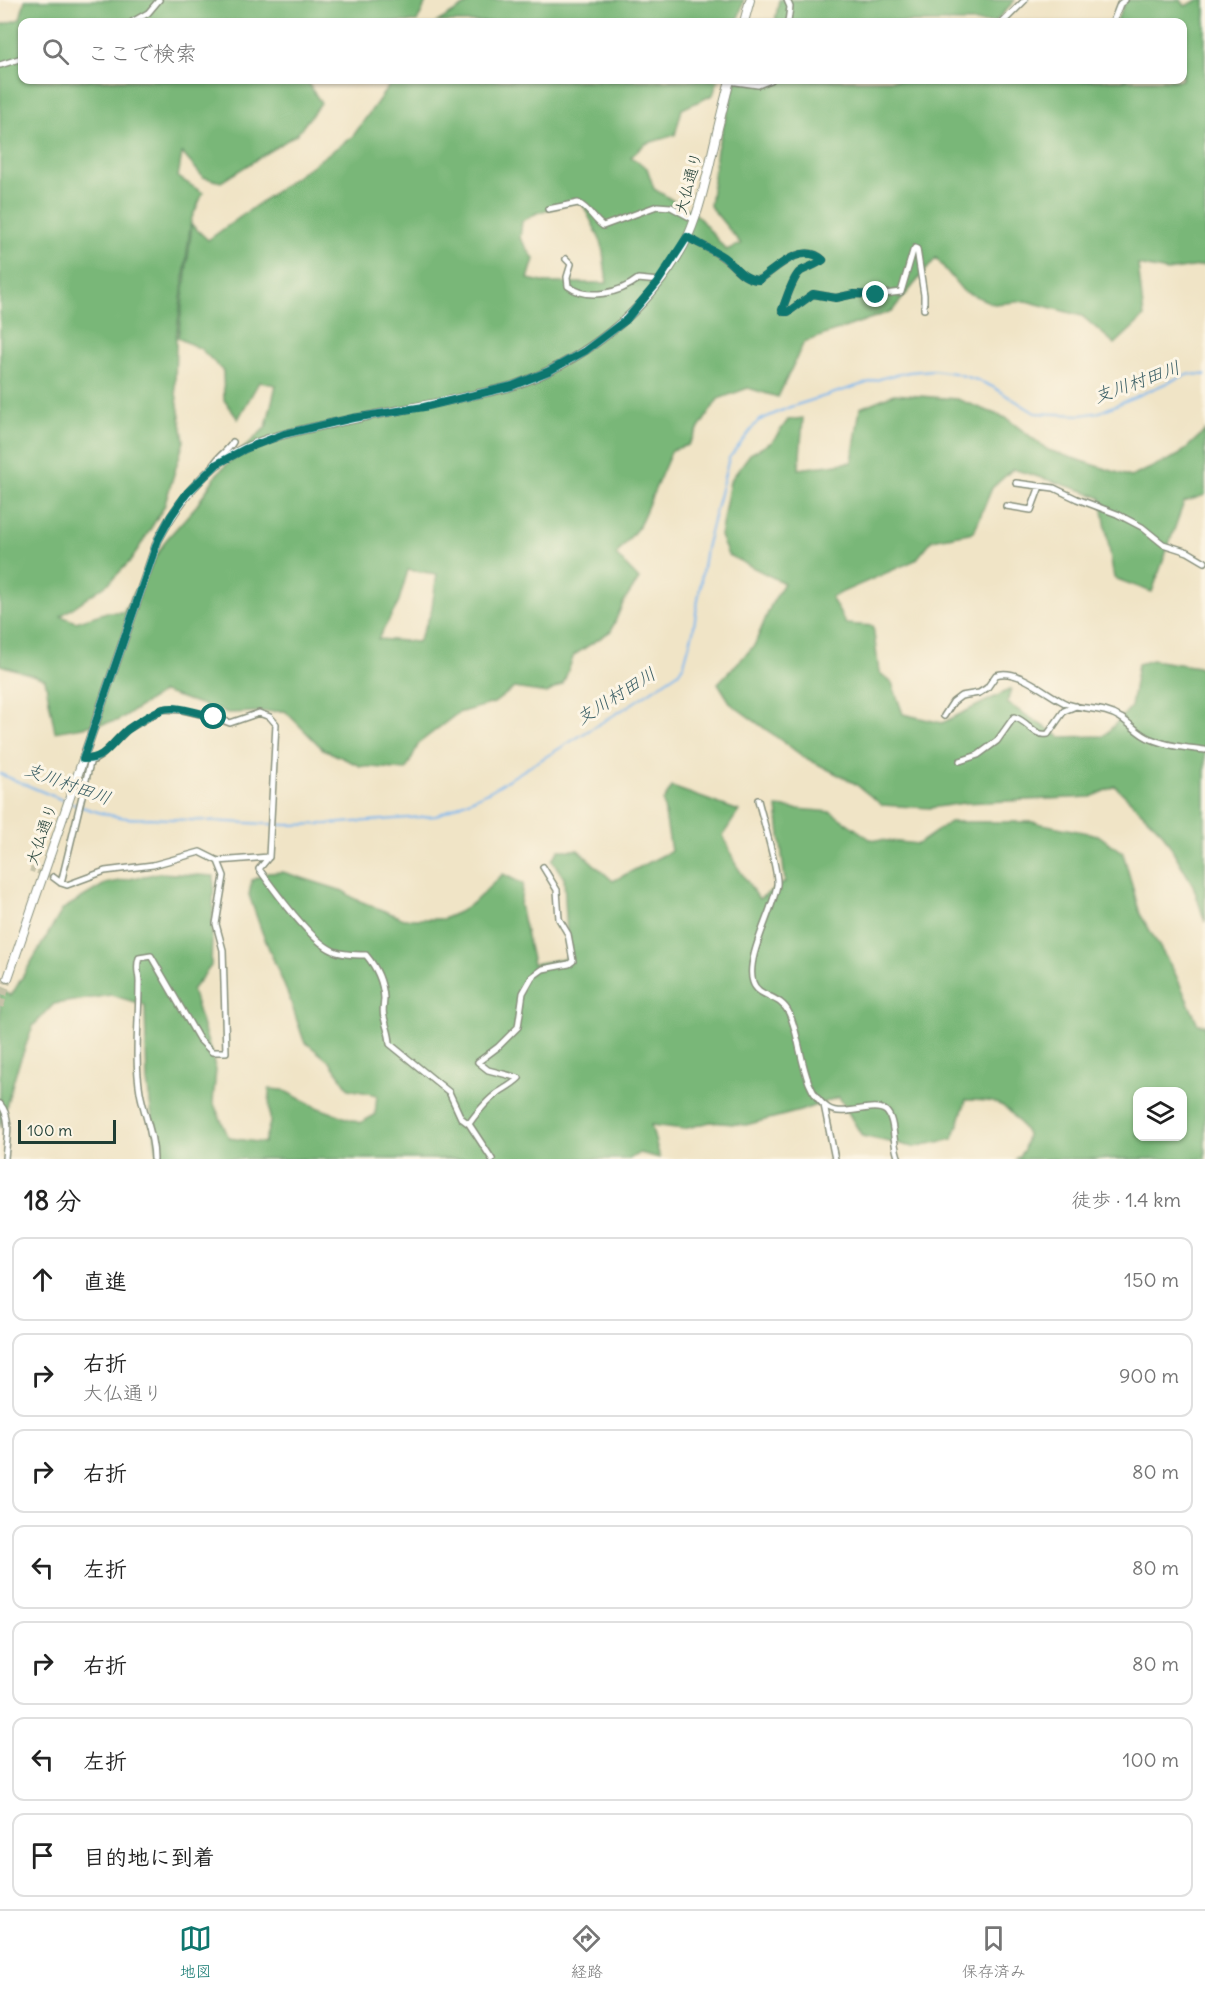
<!DOCTYPE html>
<html lang="ja">
<meta charset="utf-8">
<style>
:root{--surface:#fff;--page:#f2f2f2;--text:#222;--muted:#767676;--line:#e0e0e0;--accent:#0f766e}
body{margin:0;font-family:Delius,"Klee One",sans-serif;background:var(--page);color:var(--text)}
.controls{position:absolute;right:18px;bottom:18px;display:grid;overflow:hidden;border-radius:12px;box-shadow:0 2px 4px #0004}
.controls button{width:54px;height:54px;display:grid;place-items:center;padding:0;border:0;border-bottom:2px solid var(--line);background:var(--surface);color:var(--text);font:30px sans-serif}
.scale{position:absolute;left:18px;bottom:15px;width:98px;box-sizing:border-box;padding-left:6px;border:3px solid #1f3d34;border-top:0;font-size:16px;line-height:21px;white-space:nowrap;color:#1f3d34;-webkit-text-stroke:4px #fcf5e5;paint-order:stroke}
.stop{position:absolute;width:18px;height:18px;margin:-14px;border:4px solid #0f766e;border-radius:50%;background:#fff}
.stop.end{background:#0f766e;border-color:#fff;box-shadow:0 2px 6px #0008}
.list{margin:0;padding:0;list-style:none}
h2{display:flex;justify-content:space-between;align-items:center;height:78px;margin:0;padding:0 24px;font-size:26px}
h2 small{font-size:20px;font-weight:400;color:var(--muted)}
.list li{display:grid;grid-template-columns:39px 1fr auto;gap:18px;align-items:center;box-sizing:border-box;height:84px;margin:0 12px 12px;padding:0 12px;border:2px solid var(--line);border-radius:12px}
.list b{display:block;font-size:22px;white-space:nowrap}
.list p{margin:0;font-size:20px;white-space:nowrap;color:var(--muted)}
.list em{font-size:20px;font-style:normal;color:var(--muted)}
.icon{flex:none;width:33px;height:33px;fill:none;stroke:currentColor;stroke-width:2;stroke-linecap:round;stroke-linejoin:round}
.map{position:relative;flex:none;width:1205px;height:1159px;overflow:hidden}
.search{position:absolute;background:var(--surface);box-shadow:0 2px 4px #0004;left:18px;right:18px;top:18px;height:66px;display:flex;align-items:center;gap:15px;box-sizing:border-box;padding:0 21px;border-radius:12px;color:var(--muted);font-size:22px}
.sheet{height:750px;background:var(--surface)}
nav{display:flex;justify-content:space-around;align-items:center;box-sizing:border-box;height:84px;border-top:2px solid var(--line);background:var(--surface);font-size:16px;color:var(--muted)}
nav a{display:grid;justify-items:center;gap:3px}
nav .on{color:var(--accent)}
.map>svg:first-child{display:block}
</style>
<div class="map">
<svg width="1205" height="1159" viewBox="0 0 1205 1159">
<rect width="100%" height="100%" fill="#fcf5e5"/>
<filter id="ink" filterUnits="userSpaceOnUse"><feTurbulence type="fractalNoise" baseFrequency=".0167" numOctaves="2"/><feDisplacementMap in="SourceGraphic" scale="12" xChannelSelector="R" yChannelSelector="G"/><feConvolveMatrix kernelMatrix="1 2 1 2 8 2 1 2 1" color-interpolation-filters="sRGB"/></filter>
<filter id="wash" filterUnits="userSpaceOnUse"><feTurbulence type="fractalNoise" baseFrequency=".008" numOctaves="4" result="noise"/><feDisplacementMap in="SourceGraphic" scale="24" xChannelSelector="R" yChannelSelector="G"/><feGaussianBlur stdDeviation="1.35" result="paint"/><feColorMatrix in="noise" values="0 0 0 0 0 0 0 0 0 0 0 0 0 0 0 0 0 1.4 0 .05"/><feComposite in="paint" operator="in"/></filter>
<g filter="url(#wash)">
<rect width="100%" height="100%" fill="#f0e4c6"/>
<!-- forest -->
<path fill="#79b778" stroke="#4c7a56" stroke-width="1.5" fill-rule="evenodd" d="M25,0H427L417,22H22V80H306L321,103L297,134L221,182L203,177L182,153L178,177L203,193L191,220L176,339L175,387L184,441L164,507L132,559L110,582L61,616L76,622L107,612H123L166,540L197,505L217,474L266,427L276,385L259,382L238,419L224,400L223,371L201,349L178,338L192,225L208,240L353,136L393,80H718L713,95L682,109L675,135L645,144L631,157L647,168L654,189L697,215L726,250L741,244L710,206L717,149L736,80H1182V22H1116L1126,0H1181L1185,6L1198,0H1205V265L1167,271L1138,265L1144,317L1115,344L1082,316L1026,301L994,304L963,291L936,258L892,311L804,342L778,397L748,388L718,399L688,445L672,450L639,526L616,555L639,579L623,603L611,631L574,655L563,684L547,693L514,688L494,703L458,713L419,743L406,770L360,766L323,749L285,711L228,713L163,692L117,721L55,732L45,679L0,665V25L20,19ZM581,200L602,244L607,283H547L528,279L534,259L520,238L522,221L537,213ZM408,570L437,574L431,613L418,642L378,639L398,604Z
M474,0H744L737,22H437Z
M779,0H1015L995,22H775Z
M894,394L957,399L1006,418L1048,450L1131,477L1179,455L1205,431V495L1184,502L1152,592L1114,578L1101,498L1084,491L1013,469L992,488L974,532L932,540L916,560L831,597L846,624L873,626L879,672L892,683L903,714L942,723L1011,689L1007,703L1060,737L1104,736L1131,707L1138,664L1152,660L1205,668V922L1193,885L1162,832L1115,786L1091,797L964,803L930,808L882,805L854,783L804,757L731,704L718,683L754,646L771,605L784,583L728,555L720,536L730,481L750,454L772,442L788,420L803,418L799,469L852,462L860,408Z
M672,787L739,811L723,835L736,865L759,899L785,882L777,807L831,812L870,839L918,844L950,822H1032L1098,835L1123,853L1140,914L1174,971L1198,1024L1205,1025V1159H1016L1024,1150L1027,1134C1008,1106 1002,1099 966,1100L953,1139L913,1147L862,1136L839,1097L800,1111L746,1125L710,1122L684,1129L651,1125L660,1158L640,1153L629,1159H158L147,1081L145,1005L111,995L54,1004L33,1026L16,1072L0,1128V989L11,996L63,909L105,884L159,873L214,876L211,966L192,990L216,1070L213,1102L229,1138L264,1143L270,1123L269,1089L283,1090L316,1107L360,1123L375,1115L377,1095L349,1089L330,1062L304,1041L289,997L262,932L249,895L252,880L267,873L283,872L343,891L355,899L404,919H443L459,912L474,902L503,874L523,884L520,905L533,964L568,958L564,878L552,860L559,850H578L613,881L671,851L663,801ZM1138,1092H1182V1136H1138Z"/>
<g fill="none" stroke-linecap="round" stroke-linejoin="round">
<!-- stream -->
<path stroke="#7eb8ef" stroke-width="2" d="M0,774L65,801
M71,803C95,812 123,821 149,818L287,825L327,824L436,816L490,791L627,707L678,673L684,664L693,632L706,548L729,458L758,421L790,407L886,377L909,372L933,370L954,373L977,380L993,387L1035,413L1082,415L1100,412L1178,378L1190,374L1205,375"/>
</g>
</g>
<g filter="url(#ink)">
<g fill="none" stroke-linecap="round" stroke-linejoin="round">
<!-- street-tunnel -->
<path stroke="#c6c3a9" stroke-width="5" stroke-dasharray="5 2.5" stroke-linecap="butt" d="M30,869L53,877"/>
<!-- secondary-tunnel -->
<path stroke="#c6c3a9" stroke-width="8" stroke-dasharray="8 4" stroke-linecap="butt" d="M0,1007L8,978"/>
<defs>
<path id="street" d="M787,0L790,7L788,22
M132,22L148,13L159,0
M1003,22L1025,0
M1113,22L1120,4L1125,0
M0,65L22,58
M729,81L758,85L771,80
M548,209L578,203C591,210 592,218 603,226L657,206L671,207L695,220
M687,237C699,244 711,249 722,257C735,265 742,280 759,280C775,270 803,240 823,260C816,265 808,267 801,271C793,276 786,301 782,310L784,312H788L813,294L836,298L854,294L876,295L901,292L913,251L915,248L917,249L924,295V309
M566,259L571,264L567,277L568,286C588,301 620,293 638,279L659,281
M214,464C219,455 228,451 233,442
M1016,483L1054,488L1077,499L1117,514L1142,527L1163,544L1188,552L1205,562
M1006,506L1031,510L1040,486
M944,716L953,702L961,696L979,693L987,688L996,675C1018,667 1048,696 1067,704C1085,710 1104,707 1121,718C1131,724 1139,735 1151,739C1168,746 1187,748 1205,750
M83,759L94,760L102,755L128,729L163,709L183,710L214,717L230,723L259,713L270,717L276,724L269,857L259,869C274,890 311,942 334,951C343,955 356,955 366,955C377,968 383,982 384,998C384,1004 382,1011 384,1017C386,1027 390,1034 390,1044L449,1092L461,1118L469,1124L492,1159
M960,761L978,755L997,741L1014,717C1028,721 1034,737 1048,734L1064,711L1076,706
M758,800C762,817 779,871 777,885C773,911 745,958 753,982C758,998 780,994 789,1013C803,1042 800,1090 828,1108C844,1118 873,1101 886,1111C896,1120 892,1146 899,1159
M53,877L61,883L67,885L105,871L153,865L200,852L218,861L269,857
M61,883L91,759
M0,1104C13,1119 6,1140 5,1159
M824,1105L835,1159
M469,1124C474,1116 487,1101 495,1095C503,1089 512,1085 519,1078L488,1070L478,1062L498,1047L518,1027L523,993L532,977L543,969L569,964L573,961L568,934L559,919L557,890L543,867
M154,1159C154,1135 144,1115 140,1092C134,1057 139,1020 139,985C140,974 135,970 139,958L151,956L199,1039L212,1052H226L223,950L216,924L224,876L218,861"/>
<path id="secondary" d="M744,22L750,0
M8,978L158,540C173,511 191,486 216,465C248,440 292,432 330,424C378,413 426,406 473,395C486,392 500,390 512,386C583,362 648,311 684,245C697,219 703,192 710,163C716,135 723,107 730,80"/>
</defs>
<!-- street casing -->
<use href="#street" stroke="#88907d" stroke-width="8"/>
<!-- secondary casing -->
<use href="#secondary" stroke="#88907d" stroke-width="10"/>
<!-- street -->
<use href="#street" stroke="#fff" stroke-width="5"/>
<!-- secondary -->
<use href="#secondary" stroke="#fff" stroke-width="8"/>
</g>
</g>
<g fill="none" stroke-linecap="round" stroke-linejoin="round" filter="url(#ink)">
<!-- route -->
<path stroke="#0f766e" stroke-width="8" d="M214,717C199,714 178,705 164,709C155,711 135,724 127,730C111,743 106,760 83,759L158,540L171,516L187,493L217,464L245,449L284,434L353,418L424,407L512,386L549,371L585,351L626,320L657,283L687,237C699,244 711,249 722,256C735,265 742,280 759,280C775,269 802,241 823,260C816,265 808,267 801,271C793,276 786,300 782,310L784,312H788L813,294L836,298L854,294L876,295"/>
</g>
<g text-anchor="middle" stroke-width="6" stroke-linejoin="round" paint-order="stroke">
<!-- street labels -->
<g font-size="16" fill="#1f3d34" stroke="#fcf5e5">
<text transform="translate(688 183) rotate(-75)" y="6">大仏通り</text>
<text transform="translate(41 834) rotate(-71)" y="6">大仏通り</text>
</g>
<!-- water labels -->
<g font-size="18" font-style="italic" fill="#375c63" stroke="#fcf5e5">
<text transform="translate(1137 382) rotate(-20)" y="6">支川村田川</text>
<text transform="translate(616 696) rotate(-32)" y="6">支川村田川</text>
<text transform="translate(68 784) rotate(20)" y="6">支川村田川</text>
</g>
</g>
</svg>
<div class="controls">
<button><svg class="icon" aria-label="layers" viewBox="0 0 24 24"><path d="M12 4l9 5-9 5-9-5zM3 14l9 5 9-5"/></svg></button>
</div>
<div class="scale">100 m</div>
<div class="stop" style="left:214px;top:717px"></div>
<div class="stop end" style="left:876px;top:295px"></div>
<div class="search"><svg class="icon" aria-label="search" viewBox="0 0 24 24"><circle cx="10" cy="10" r="6"/><path d="M15 15l6 6"/></svg>ここで検索</div>
</div>
<section class="sheet">
<h2>18 分<small>徒歩 · 1.4 km</small></h2>
<ul class="list">
<li><svg class="icon" aria-label="ahead" viewBox="0 0 24 24"><path d="M12 20V5M6 11l6-6 6 6"/></svg><div><b>直進</b></div><em>150 m</em></li>
<li><svg class="icon" aria-label="right" viewBox="0 0 24 24"><path d="M7 20v-9h11M14 6l5 5-5 5"/></svg><div><b>右折</b><p>大仏通り</p></div><em>900 m</em></li>
<li><svg class="icon" aria-label="right" viewBox="0 0 24 24"><path d="M7 20v-9h11M14 6l5 5-5 5"/></svg><div><b>右折</b></div><em>80 m</em></li>
<li><svg class="icon" aria-label="left" viewBox="0 0 24 24"><path d="M17 20v-9H6M10 6l-5 5 5 5"/></svg><div><b>左折</b></div><em>80 m</em></li>
<li><svg class="icon" aria-label="right" viewBox="0 0 24 24"><path d="M7 20v-9h11M14 6l5 5-5 5"/></svg><div><b>右折</b></div><em>80 m</em></li>
<li><svg class="icon" aria-label="left" viewBox="0 0 24 24"><path d="M17 20v-9H6M10 6l-5 5 5 5"/></svg><div><b>左折</b></div><em>100 m</em></li>
<li><svg class="icon" aria-label="arrive" viewBox="0 0 24 24"><path d="M6 21V4h12l-3 4 3 4H6"/></svg><div><b>目的地に到着</b></div></li>
</ul>
</section>
<nav>
<a class="on"><svg class="icon" aria-label="map" viewBox="0 0 24 24"><path d="M3 6l6-2 6 2 6-2v14l-6 2-6-2-6 2zM9 4v14M15 6v14"/></svg>地図</a>
<a><svg class="icon" aria-label="directions" viewBox="0 0 24 24"><path d="M12 3l9 9-9 9-9-9zM9 14v-3h6M13 9l2 2-2 2"/></svg>経路</a>
<a><svg class="icon" aria-label="saved" viewBox="0 0 24 24"><path d="M7 4h10v16l-5-4-5 4z"/></svg>保存済み</a>
</nav>
